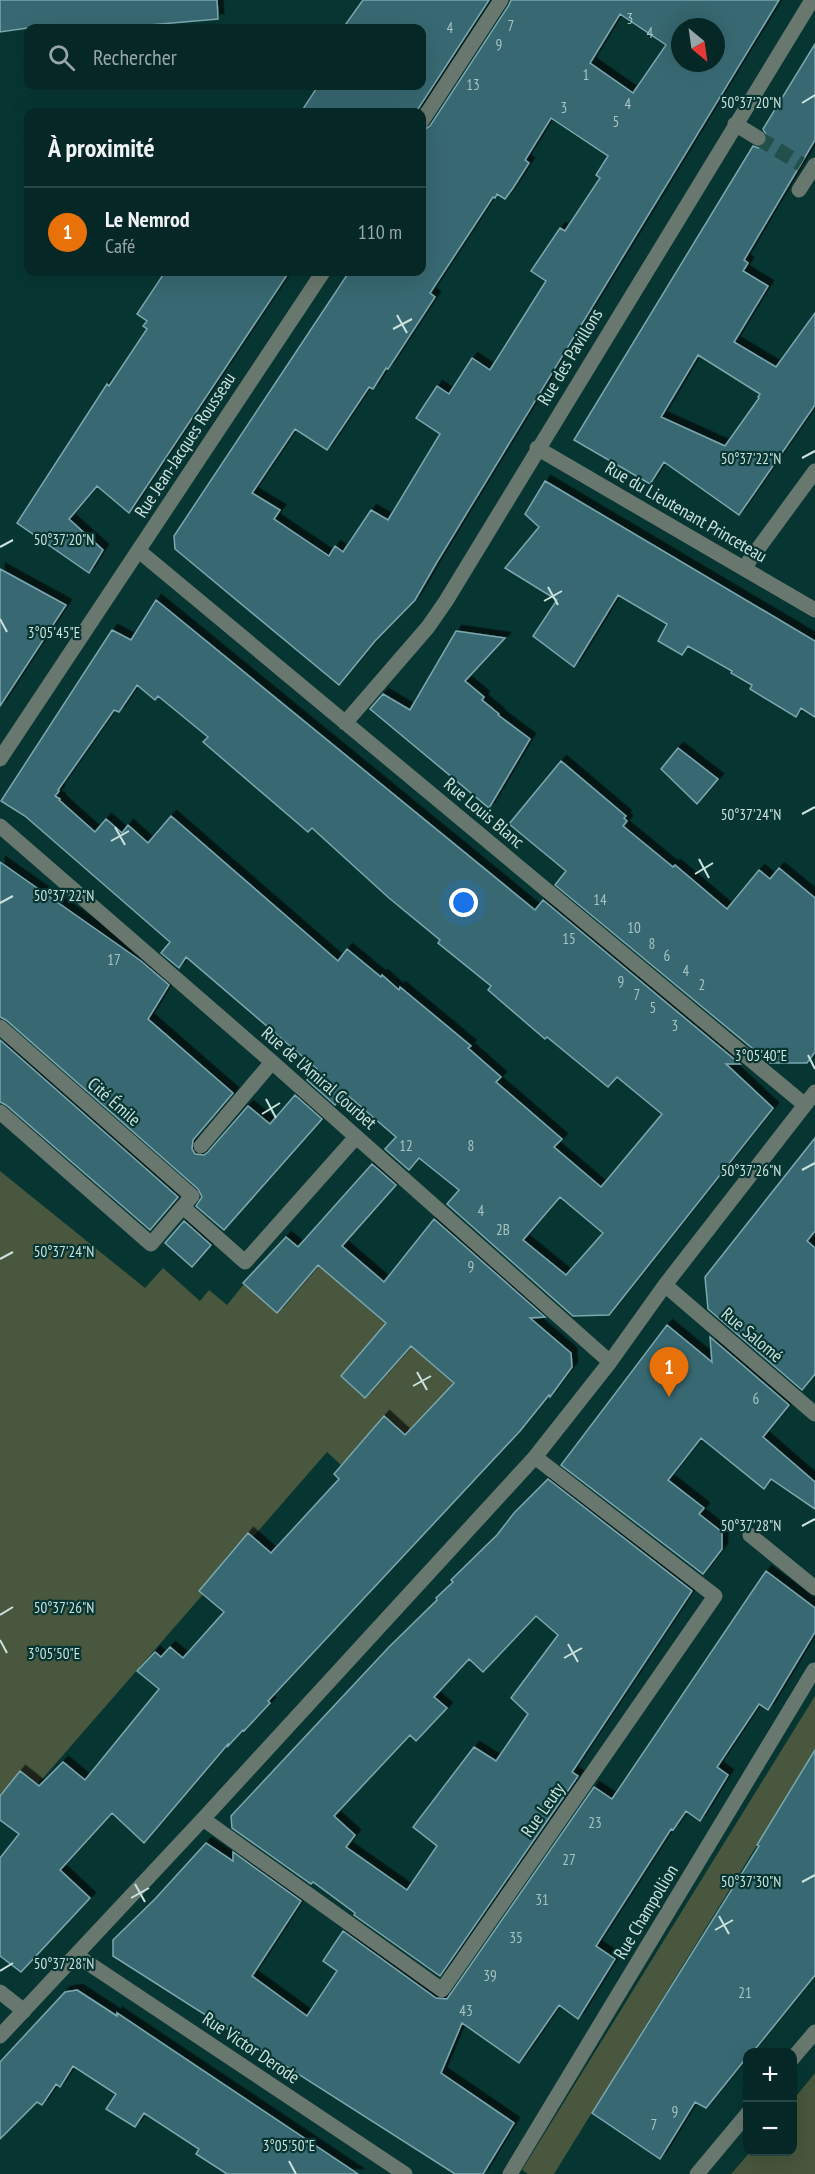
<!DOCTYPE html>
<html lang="fr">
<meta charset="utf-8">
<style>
:root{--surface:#052826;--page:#133432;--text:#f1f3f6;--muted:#97a6a7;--line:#264443;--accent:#8bbbb9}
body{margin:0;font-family:"PT Sans Narrow",sans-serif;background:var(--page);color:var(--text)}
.controls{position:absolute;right:18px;bottom:18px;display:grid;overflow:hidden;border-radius:12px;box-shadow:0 6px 24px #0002}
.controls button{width:54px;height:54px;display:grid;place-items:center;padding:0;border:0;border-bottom:2px solid var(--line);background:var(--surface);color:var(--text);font:30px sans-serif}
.compass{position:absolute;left:671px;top:18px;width:54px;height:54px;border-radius:50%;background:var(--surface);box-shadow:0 6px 24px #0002;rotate:151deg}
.you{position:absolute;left:464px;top:903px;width:21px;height:21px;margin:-15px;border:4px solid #fff;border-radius:50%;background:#1a73e8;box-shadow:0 0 0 9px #1a73e833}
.badge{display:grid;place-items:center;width:39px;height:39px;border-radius:50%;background:var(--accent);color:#fff;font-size:20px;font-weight:700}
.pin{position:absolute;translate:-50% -50px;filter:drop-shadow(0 2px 3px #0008)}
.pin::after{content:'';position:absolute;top:32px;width:21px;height:18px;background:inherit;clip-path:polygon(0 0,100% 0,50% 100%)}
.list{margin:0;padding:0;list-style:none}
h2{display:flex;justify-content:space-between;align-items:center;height:78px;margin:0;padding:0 24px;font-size:26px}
h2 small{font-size:20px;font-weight:400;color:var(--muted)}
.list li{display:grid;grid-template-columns:39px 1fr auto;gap:18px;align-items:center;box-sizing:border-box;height:90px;padding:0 24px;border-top:2px solid var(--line)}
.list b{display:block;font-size:22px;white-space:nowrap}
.list p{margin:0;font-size:20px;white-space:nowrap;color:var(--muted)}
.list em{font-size:20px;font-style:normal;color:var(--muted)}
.icon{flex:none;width:33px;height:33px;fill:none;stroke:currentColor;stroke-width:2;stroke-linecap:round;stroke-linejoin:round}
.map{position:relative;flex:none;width:815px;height:2174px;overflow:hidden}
.search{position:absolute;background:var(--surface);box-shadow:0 6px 24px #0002;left:24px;top:24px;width:402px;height:66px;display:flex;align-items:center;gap:15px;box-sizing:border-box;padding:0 21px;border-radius:12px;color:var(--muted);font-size:22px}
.panel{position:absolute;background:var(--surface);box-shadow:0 6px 24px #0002;left:24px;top:108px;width:402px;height:168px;border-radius:12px}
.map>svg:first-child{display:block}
</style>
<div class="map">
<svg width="815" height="2174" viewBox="0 0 815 2174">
<defs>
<filter id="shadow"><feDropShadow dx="5.5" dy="-5.5" stdDeviation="0" flood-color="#0009"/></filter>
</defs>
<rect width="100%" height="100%" fill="#073632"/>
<!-- green -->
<path fill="#48573d" d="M0,1171L145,1288L163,1268L200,1301L209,1290L227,1305L244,1284L277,1312L318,1265L386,1323L341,1376L361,1395C382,1381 395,1364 409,1344L479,1406L438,1400L422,1417L434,1428L417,1446L395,1426L368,1435L341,1465L327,1452L37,1785L20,1771L0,1796Z
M815,1696V1751L554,2174H528L522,2170Z
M815,2073V2174H731L750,2152H792L793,2100Z"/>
<!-- building -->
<path fill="#376972" stroke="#7ba7af" stroke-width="1.5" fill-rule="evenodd" filter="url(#shadow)" d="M0,0H217L218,19L114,28H28L0,32Z
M363,0H489L416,112H301L318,86H422V28H343Z
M511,0H779L437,562L415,600L375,641L339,685L175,549L174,536L349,272H422V131L430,126L509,5ZM620,14L666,45L633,93L590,63ZM680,27H716V63H680ZM551,118L608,156L596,175L600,178L565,231L560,228L531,271L546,281L490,370L472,358L449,394L437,386L416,418L440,434L388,520L371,510L343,552L335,546L329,556L274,519L280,510L252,493L295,429L327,450L369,387L373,389L386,368L388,369L435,297L430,293L493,197L495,198L497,194L505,199L513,188L529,163L525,160Z
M815,44V140L744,260L748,263L743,271L768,286L734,342L776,367L815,313V405L739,515L664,462L650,484L574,440L753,146L758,148L766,144L768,138L763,129ZM698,355L760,394L758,397L759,398L725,446L661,417Z
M165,272H289L129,513L97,486L69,519L103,550L89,573L17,523L107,384L109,386L147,329L143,326L147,321L137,314Z
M545,481L815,641V717L801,708L796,717L750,689L752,685L731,673L732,671L688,646L682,655L658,641L667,624L618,595L574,667L533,636L557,600L505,568L539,527L525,514Z
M0,569L66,605L0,706Z
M156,600L535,910L543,900L740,1064H726L773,1108L609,1315L573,1316L447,1204L459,1190L419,1158L409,1170L385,1149L396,1137L345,1093L335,1105L307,1080L317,1069L186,957L179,968L161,953L170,942L25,816L1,801L112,630L131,640ZM137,685L155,700L158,696L208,737L203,742L308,832L312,828L389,898L440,940L438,943L491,986L488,990L545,1039L547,1037L608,1087L617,1077L662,1114L601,1187L554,1147L562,1139L496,1082L501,1077L468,1048L471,1046L400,987L399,990L382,975L381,977L347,949L338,961L171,816L148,843L128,825L122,833L106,819L95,832L59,800L60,799L55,796L59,791L58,790L114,710L119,712ZM560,1197L603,1233L566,1275L523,1240Z
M456,631L505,638L465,681L484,697L482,700L499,714L498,715L530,739L489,808L370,709L383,694L410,710Z
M678,748L718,779L697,804L661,769Z
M561,761L626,816L624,818L627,821L623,826L673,867L675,865L727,909L759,870L770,879L779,868L815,898V1052L807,1063H770L555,885L566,871L509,824Z
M0,862L141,961L169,985L148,1019L233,1093L193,1140L192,1149L195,1154L204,1155L208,1152L248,1106L270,1124L295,1095L322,1119L224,1230L196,1206L202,1197L198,1189L6,1020L0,1017Z
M0,1040L178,1197L150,1230L6,1105L0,1102Z
M815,1138V1231L807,1241L815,1248V1374L802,1390L708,1309L705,1277Z
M372,1164L396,1185L342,1246L384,1282L434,1219L545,1317L530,1318L571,1353L572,1367L550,1397L549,1395L520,1431L268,1701L270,1703L244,1731L243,1730L228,1746V1744L144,1843L112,1813L60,1870L90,1898L21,1972L0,1956V1858L19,1834L0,1820V1796L20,1771L39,1786L63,1762L85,1780L159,1689L137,1671L155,1652L161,1657L170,1647L183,1658L224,1612L199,1591L248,1533L271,1553L339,1479L334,1474L384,1416L405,1435L454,1383L411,1346L365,1398L341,1376L386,1323L318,1265L277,1313L243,1283L286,1237L298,1247Z
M184,1221L211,1245L192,1267L165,1243Z
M667,1325L712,1362L710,1337L789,1405L763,1437L815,1482V1509L771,1479L764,1489L701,1438L668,1480L704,1508L699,1514L722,1532V1549L703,1574L561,1465Z
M548,1479L692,1591L572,1772L578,1776L440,1976L354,1915L355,1913L313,1882L311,1884L232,1828L231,1816L389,1647L437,1600L436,1598L453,1582L451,1580L497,1535L514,1513ZM536,1616L558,1635L511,1698L528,1714L496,1761L474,1747L413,1827L437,1846L407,1890L346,1847L355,1835L334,1816L410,1735L416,1741L447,1708L434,1697L469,1659L483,1672Z
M766,1571L815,1608V1632L768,1710L759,1704L717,1767L728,1775L700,1821L686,1811L673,1830L671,1829L596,1946L615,1959L578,2019L559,2005L519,2063L462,2023L441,2073L514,2123L483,2174H455L113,1956V1940L155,1899L206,1843L233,1861V1852L301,1901L252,1976L307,2016L337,1971L323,1961L343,1931L436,1998L447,1999L594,1787L612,1799Z
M815,1750V1975L756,2048L752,2052H747V2057L706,2108L695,2102L660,2159L592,2113L759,1846L757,1845Z
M77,1990L117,2016V2013L358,2174H227L196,2154L199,2149L144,2113L135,2127L106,2109L116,2094L73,2066L60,2087L56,2084L42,2105L37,2102L0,2139V2062L65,1992Z"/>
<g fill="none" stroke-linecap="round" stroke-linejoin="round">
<!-- minor-tunnel -->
<path stroke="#24504c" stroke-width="15" stroke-dasharray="15 8" stroke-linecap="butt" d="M758,138L801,164"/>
<!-- minor -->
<path stroke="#69786f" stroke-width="15" d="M422,121L501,0
M735,124L758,138
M799,190L815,165
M537,448L815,610
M139,551L805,1105
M744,568L815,471
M345,723L428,627L446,601L812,0
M0,759L323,272
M0,826L272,1062L610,1362
M0,1027L192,1196L151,1244L0,1112
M201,1146L272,1062
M183,1207L245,1262L356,1137
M665,1285L815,1414
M750,1535L815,1588
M203,1819L442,1990L715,1596L535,1457
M76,1955L405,2174
M0,1992L24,2011
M0,2036L203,1819L535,1457L610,1362L665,1285L815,1092
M792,2059L815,2032
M510,2174L814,1670
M697,2174L748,2113"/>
</g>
<!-- ticks -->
<path fill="none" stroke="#cae1dd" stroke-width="2" d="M802,103L815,95M397,315L407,333M393,329L412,319M802,458L815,451M0,547L13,540M548,587L558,605M544,601L562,591M0,619L7,632M802,814L815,807M115,827L125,845M111,841L129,831M699,859L709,878M695,874L713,863M0,903L13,896M808,1055L815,1069M266,1099L276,1118M262,1114L280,1103M802,1170L815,1163M0,1259L13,1252M417,1372L427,1390M413,1386L431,1376M802,1526L815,1519M0,1615L13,1607M0,1640L7,1653M568,1644L578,1662M564,1658L582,1648M802,1882L815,1875M135,1884L145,1902M131,1898L149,1888M719,1916L729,1934M715,1930L733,1920M0,1971L13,1963M289,2161L296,2174"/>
<g text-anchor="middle" stroke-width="4.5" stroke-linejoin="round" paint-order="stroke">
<!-- number labels -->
<g font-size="15" fill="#a5c3c2">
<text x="630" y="24">3</text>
<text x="511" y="31">7</text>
<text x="450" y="33">4</text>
<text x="650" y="38">4</text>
<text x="499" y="50">9</text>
<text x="586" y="80">1</text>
<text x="473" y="90">13</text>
<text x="628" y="109">4</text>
<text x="564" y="113">3</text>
<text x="616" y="127">5</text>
<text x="600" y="905">14</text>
<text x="634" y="933">10</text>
<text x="569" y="944">15</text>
<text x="652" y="949">8</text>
<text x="667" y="961">6</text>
<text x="114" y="965">17</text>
<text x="686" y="976">4</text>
<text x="621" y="987">9</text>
<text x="702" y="990">2</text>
<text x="637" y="1000">7</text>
<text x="653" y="1013">5</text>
<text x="675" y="1031">3</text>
<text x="406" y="1151">12</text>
<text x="471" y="1151">8</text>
<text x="481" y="1216">4</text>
<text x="503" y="1235">2B</text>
<text x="471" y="1272">9</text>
<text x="756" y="1404">6</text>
<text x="595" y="1828">23</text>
<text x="569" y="1865">27</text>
<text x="542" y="1905">31</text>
<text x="516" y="1943">35</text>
<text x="490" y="1981">39</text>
<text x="745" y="1998">21</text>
<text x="466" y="2016">43</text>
<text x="675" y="2117">9</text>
<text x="654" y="2130">7</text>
</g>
<!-- street labels -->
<g font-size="18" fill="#cae1dd" stroke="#073632">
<text transform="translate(570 357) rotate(-59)" y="6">Rue des Pavillons</text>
<text transform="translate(185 445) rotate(-57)" y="6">Rue Jean-Jacques Rousseau</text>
<text transform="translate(686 512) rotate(30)" y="6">Rue du Lieutenant Princeteau</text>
<text transform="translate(484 813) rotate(40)" y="6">Rue Louis Blanc</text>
<text transform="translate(319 1078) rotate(41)" y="6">Rue de l'Amiral Courbet</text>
<text transform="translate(114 1102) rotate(41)" y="6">Cité Émile</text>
<text transform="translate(752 1335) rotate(40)" y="6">Rue Salomé</text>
<text transform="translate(543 1810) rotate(-55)" y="6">Rue Leuty</text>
<text transform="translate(646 1912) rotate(-59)" y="6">Rue Champollion</text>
<text transform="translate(251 2048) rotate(34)" y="6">Rue Victor Derode</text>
</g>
</g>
<g font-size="15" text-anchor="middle" fill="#cae1dd" stroke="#073632" stroke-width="4.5" stroke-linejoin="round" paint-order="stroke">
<text x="751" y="108">50°37'20"N</text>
<text x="751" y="464">50°37'22"N</text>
<text x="64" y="545">50°37'20"N</text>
<text x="54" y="638">3°05'45"E</text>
<text x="751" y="820">50°37'24"N</text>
<text x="64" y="901">50°37'22"N</text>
<text x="761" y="1061">3°05'40"E</text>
<text x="751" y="1176">50°37'26"N</text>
<text x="64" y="1257">50°37'24"N</text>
<text x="751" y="1531">50°37'28"N</text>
<text x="64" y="1613">50°37'26"N</text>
<text x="54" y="1659">3°05'50"E</text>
<text x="751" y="1887">50°37'30"N</text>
<text x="64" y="1969">50°37'28"N</text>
<text x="289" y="2151">3°05'50"E</text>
</g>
</svg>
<div class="controls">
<button>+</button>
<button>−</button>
</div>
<svg class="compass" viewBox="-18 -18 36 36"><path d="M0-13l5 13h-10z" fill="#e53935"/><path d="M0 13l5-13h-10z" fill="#97a6a7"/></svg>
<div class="you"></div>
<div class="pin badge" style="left:669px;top:1397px;background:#e8710a">1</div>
<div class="search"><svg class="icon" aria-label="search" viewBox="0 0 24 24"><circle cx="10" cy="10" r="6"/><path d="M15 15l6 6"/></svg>Rechercher</div>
<section class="panel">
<h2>À proximité<small></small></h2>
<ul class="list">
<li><span class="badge" style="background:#e8710a">1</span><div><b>Le Nemrod</b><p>Café</p></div><em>110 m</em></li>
</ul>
</section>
</div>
